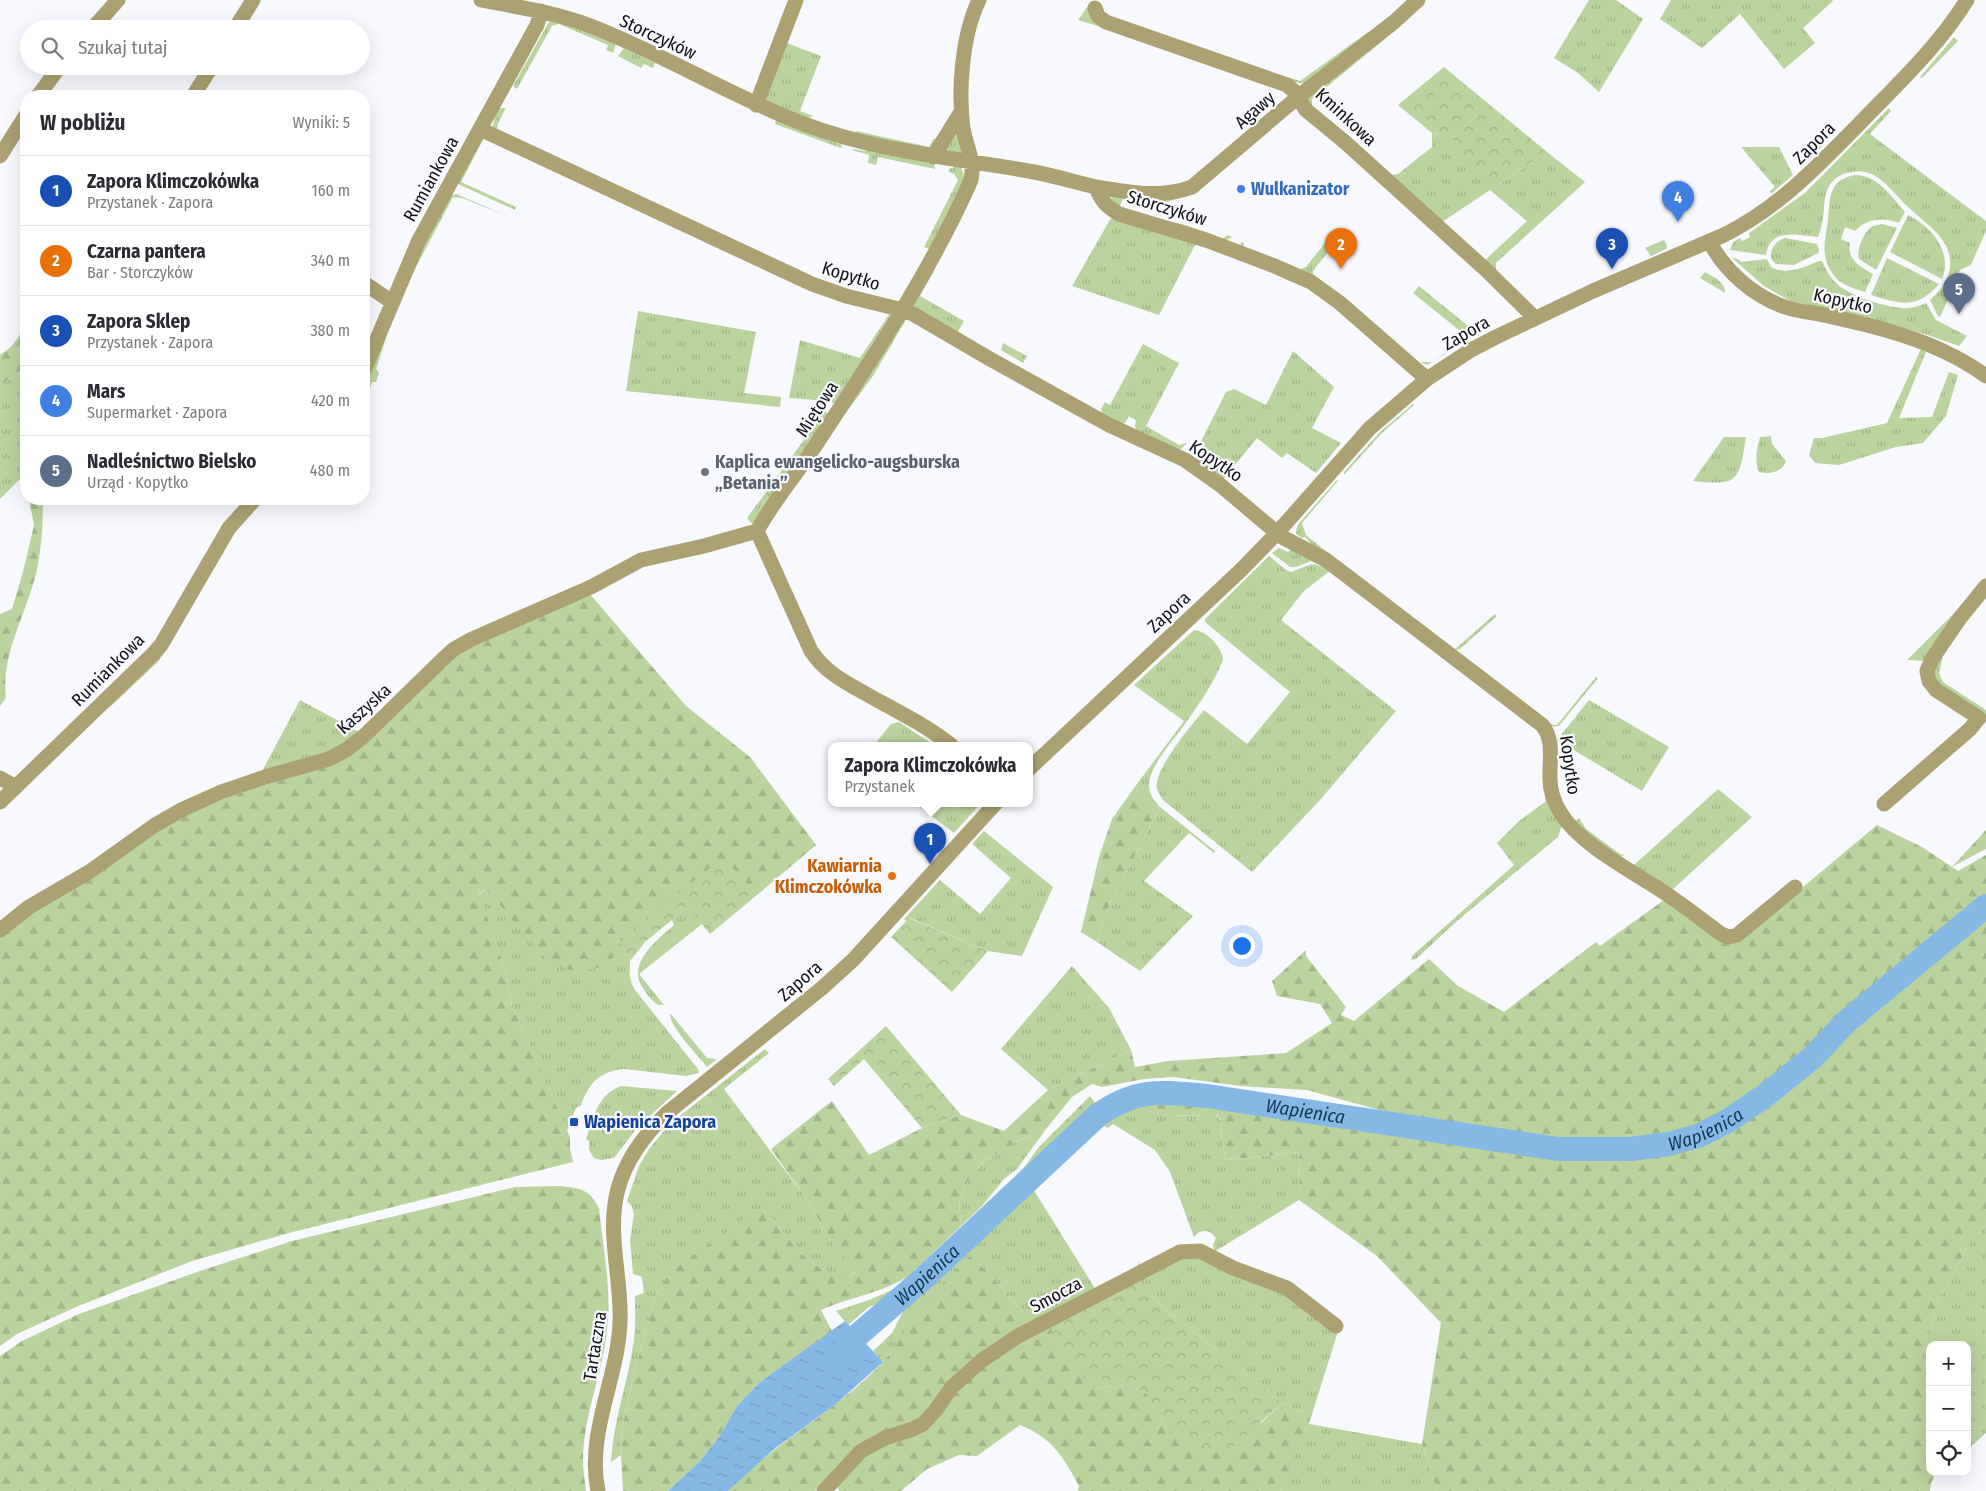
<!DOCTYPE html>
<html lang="pl">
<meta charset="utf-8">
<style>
:root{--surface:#fff;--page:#f7f7f7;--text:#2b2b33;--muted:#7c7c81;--line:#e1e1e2;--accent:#a76b2e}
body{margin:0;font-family:"Fira Sans Condensed",sans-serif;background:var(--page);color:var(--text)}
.controls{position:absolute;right:15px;bottom:15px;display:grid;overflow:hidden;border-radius:10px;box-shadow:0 5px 20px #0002}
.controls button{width:45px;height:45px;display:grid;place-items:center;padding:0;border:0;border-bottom:1px solid var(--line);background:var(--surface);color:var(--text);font:25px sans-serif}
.you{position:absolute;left:1241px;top:945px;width:18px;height:18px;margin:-12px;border:4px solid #fff;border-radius:50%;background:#1a73e8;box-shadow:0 0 0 8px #1a73e833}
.badge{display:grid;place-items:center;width:32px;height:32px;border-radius:50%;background:var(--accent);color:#fff;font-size:16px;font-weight:700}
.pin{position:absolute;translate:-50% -41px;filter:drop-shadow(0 1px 2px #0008)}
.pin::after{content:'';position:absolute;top:26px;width:18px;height:15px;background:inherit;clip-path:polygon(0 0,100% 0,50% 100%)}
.popup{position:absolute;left:828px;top:742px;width:205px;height:65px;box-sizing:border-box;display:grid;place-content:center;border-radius:10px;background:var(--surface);filter:drop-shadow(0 1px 4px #0005);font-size:16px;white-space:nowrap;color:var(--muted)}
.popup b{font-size:19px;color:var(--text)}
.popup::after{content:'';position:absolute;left:50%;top:100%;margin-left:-10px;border:10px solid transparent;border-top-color:var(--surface)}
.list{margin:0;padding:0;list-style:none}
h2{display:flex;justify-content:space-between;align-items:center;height:65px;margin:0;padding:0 20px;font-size:21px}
h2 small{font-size:16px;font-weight:400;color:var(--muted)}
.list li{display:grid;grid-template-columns:32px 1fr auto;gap:15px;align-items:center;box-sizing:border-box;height:70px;padding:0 20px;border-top:1px solid var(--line)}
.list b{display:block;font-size:19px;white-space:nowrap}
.list p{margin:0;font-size:16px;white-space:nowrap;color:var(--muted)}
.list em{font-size:16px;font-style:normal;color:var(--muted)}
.icon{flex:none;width:28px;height:28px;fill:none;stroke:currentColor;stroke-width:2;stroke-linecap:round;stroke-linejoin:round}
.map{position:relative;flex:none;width:1986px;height:1491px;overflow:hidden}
.search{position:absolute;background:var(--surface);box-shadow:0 5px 20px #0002;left:20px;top:20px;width:350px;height:55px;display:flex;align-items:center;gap:12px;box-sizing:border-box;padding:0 18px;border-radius:28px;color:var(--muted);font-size:19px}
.panel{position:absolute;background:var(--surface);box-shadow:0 5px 20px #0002;left:20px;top:90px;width:350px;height:415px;border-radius:20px}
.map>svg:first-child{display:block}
</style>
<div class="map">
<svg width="1986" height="1491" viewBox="0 0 1986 1491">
<defs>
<pattern id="grass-tufts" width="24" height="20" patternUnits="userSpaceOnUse" patternTransform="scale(1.25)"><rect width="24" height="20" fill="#bbd39f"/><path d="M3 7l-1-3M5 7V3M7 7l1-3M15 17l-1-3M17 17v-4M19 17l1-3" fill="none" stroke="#a0b488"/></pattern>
<pattern id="forest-firs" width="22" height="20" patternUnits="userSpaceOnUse" patternTransform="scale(1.25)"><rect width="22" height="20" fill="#bbd39f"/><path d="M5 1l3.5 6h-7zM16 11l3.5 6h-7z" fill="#a0b488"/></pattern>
<pattern id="park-crowns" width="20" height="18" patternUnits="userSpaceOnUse" patternTransform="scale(1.25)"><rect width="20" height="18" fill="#bbd39f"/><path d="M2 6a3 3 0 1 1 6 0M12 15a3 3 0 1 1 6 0" fill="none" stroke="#a0b488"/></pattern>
<pattern id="water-ripples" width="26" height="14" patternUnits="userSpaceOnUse" patternTransform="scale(1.25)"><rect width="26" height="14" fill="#85b8e4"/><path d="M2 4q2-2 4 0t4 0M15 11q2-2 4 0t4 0" fill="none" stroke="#729dc3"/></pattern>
</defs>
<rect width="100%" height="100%" fill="#f8f9fe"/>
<!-- grass -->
<path fill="url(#grass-tufts)" d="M1589,0H1616L1643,19L1599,92L1578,73L1554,58Z
M1671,0H1832L1833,1L1803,28L1815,43L1784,69L1740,14L1702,48L1660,19Z
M1088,6L1104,28L1078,20Z
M554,19L616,44L613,53L606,50L608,45L559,24L552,26L517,89L513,86L549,22Z
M1368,32L1369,36L1304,84L1280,78V75L1300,81Z
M1382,37L1385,39L1312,99V105L1391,175L1398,174L1432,147V133L1453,135L1497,186L1547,152L1585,182L1496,263V271L1484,261L1527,221L1490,190L1442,222L1307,103V96Z
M1954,37L1958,41L1922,78L1920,77Z
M784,42L821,56L800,111L813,116L809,118L764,101Z
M624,48L655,63L653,68L644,64L641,68L618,56Z
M498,108H506L498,123L497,132L492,128Z
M1889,108L1891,111L1870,134L1986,221V231L1971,265L1960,270L1953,284L1946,281C1962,244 1929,227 1907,206C1891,191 1877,167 1852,172C1844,173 1837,176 1832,182C1823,192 1825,206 1823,218C1822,225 1820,231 1818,237C1798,235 1770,227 1766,255L1730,250L1733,242L1740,238L1742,241L1750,237L1749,233L1806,192Z
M776,119L842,145L841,148L775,124Z
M956,125L962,151L960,154L945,153L944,144Z
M856,131L929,147L934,138L937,142L928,149L854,136Z
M480,138H484L461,182L516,207L515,210L458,184V181Z
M1822,141L1824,144L1801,168L1799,163Z
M1741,147H1779L1793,175L1772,193L1769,192L1775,187Z
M853,149L865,151L870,149L934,163L935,169L878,157L876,165L868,163L869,155L852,150Z
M958,166L961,167L966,182L932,250L924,247L958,180L954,174L949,172V169Z
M1854,175C1877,174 1891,196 1905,212L1899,223C1884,217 1867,218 1855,231L1845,227L1841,239L1850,243C1847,260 1860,267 1873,274L1865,292C1856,289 1844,286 1837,279C1819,259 1825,243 1828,220C1830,198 1828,181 1854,175Z
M1190,192L1192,194L1167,202L1123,199L1118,209L1186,225L1222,239L1228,235L1232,237L1225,241L1219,240L1179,226L1121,212L1114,208L1110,203L1111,198L1118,195L1152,198Z
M456,194L512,218L462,198L453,197L397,303L376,369L379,373L376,382H372L370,388L364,395V380L422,241L450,196Z
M1908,215C1932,227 1953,252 1942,279L1890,252Z
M1111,218L1197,241L1159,315L1072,286Z
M1882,224L1897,228L1876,270L1859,259C1856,251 1863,234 1870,228C1873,225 1878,225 1882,224Z
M1335,230L1341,235L1313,271V277L1240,247L1241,242L1244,243V248L1298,270L1306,267Z
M1785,238L1817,244L1819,250L1818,253L1794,265L1776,264L1771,259C1770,249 1775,241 1785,238Z
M1664,240L1667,246L1666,249L1651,256L1645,248Z
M1731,257L1740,260V262L1767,259L1771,267C1787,276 1804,267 1819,261H1822C1826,269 1830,278 1837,284C1850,296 1885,307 1903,308C1911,309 1919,306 1926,303L1936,320L1967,336L1959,346L1925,334L1836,310L1792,302L1764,286Z
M1887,258L1939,284C1917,310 1900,304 1871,295Z
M935,269L920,296L964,321L956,335L914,308L913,303L927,273Z
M1705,272C1713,277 1726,282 1725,293L1700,278Z
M1419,286L1473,330L1478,331L1470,336L1471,338L1427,365L1420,362H1432L1466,339L1464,334L1413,293Z
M1943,287L1956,292L1953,298L1949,297L1940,317L1938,316L1930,300Z
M638,311L756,332L744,393L781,397L780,407L626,391Z
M890,313V315L835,404L828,401L789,398L800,340L860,358Z
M907,318L873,376L840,421L902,321Z
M1003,343L1027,356L1023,363L1001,350Z
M1143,344L1179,363L1146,426L1179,445L1187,443L1180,450L1137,431L1135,426L1136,420L1129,416L1125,423L1121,424L1102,413L1101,409L1105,402L1110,405Z
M1921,349L1926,352L1899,418L1932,417L1949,372L1958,375L1946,416L1923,443L1896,447L1839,465L1815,463L1809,455L1814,438H1822L1887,423Z
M1293,351L1334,387L1312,428L1341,443L1316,473L1287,453L1282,458L1257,438L1222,481L1197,460L1196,451L1226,392L1234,389L1266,405Z
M26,369L25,474L0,499V385Z
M1413,404L1414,405L1382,433L1344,475V472L1380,432Z
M825,411L829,415L756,522L751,523L747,518Z
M1771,436L1772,444L1786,461C1783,472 1769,475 1759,472C1754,460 1757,449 1760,437Z
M1724,437H1746C1739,481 1739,486 1693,481Z
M1337,480L1338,481L1302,523L1306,535L1378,593L1316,549L1305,537L1302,538L1296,534L1297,527L1300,522Z
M260,499H265L235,531L168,648L158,662L111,706L109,703L130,684L228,537Z
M1279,548L1288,552L1292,549L1314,560L1296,567H1290L1272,553Z
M1269,556L1286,570L1291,572L1309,565L1314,564L1331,570L1304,591L1281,620L1396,711L1320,800L1252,872L1163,800C1159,794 1155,788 1157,782C1161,761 1190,727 1204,710L1247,744L1290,692L1205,622V619Z
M1986,581L1923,661L1907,660Z
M1495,614L1497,616L1460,649L1454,650Z
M1194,630C1206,630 1223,648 1223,660C1214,683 1199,704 1185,724C1174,740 1148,767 1149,787C1150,796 1155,801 1160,807L1215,851L1214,853L1189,833L1144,881L1193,916L1140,971L1097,942L1110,903L1159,809L1134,788L1184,721L1134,685Z
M1943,656L1939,673L1943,682L1986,710V717L1954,700L1933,675L1936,659Z
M1596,677L1598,678L1559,726L1551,727L1538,714L1553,725H1557Z
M300,700L359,732L338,749L260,775Z
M1589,700L1669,747L1642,791L1557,740Z
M899,722L934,745H874L891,724Z
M1545,782L1562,825L1558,837L1457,921L1416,959L1411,960L1413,955L1514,865L1497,843L1519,821L1545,802Z
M1718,789L1752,817L1672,890L1652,879L1634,865Z
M914,803H981L954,833Z
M1579,818L1586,829L1620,854L1625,855L1620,856L1573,824Z
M984,831L1053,887L1022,956L988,951L910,918L906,921L904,919L940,880L980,914L1011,878L972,844Z
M486,889L513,920L617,950L618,939C623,945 630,953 630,961C630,975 628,977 635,990L698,1069L699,1073L686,1076L624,1069C600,1071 589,1083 581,1105L576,1108L567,1131L512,1006L506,972L479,894Z
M689,906L702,924L639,974L664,1005H658C652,1001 648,996 644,990C625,964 656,941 674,925L672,920Z
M1072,966L1109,1008L1131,1050L1048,1090L1001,1049Z
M670,1013L707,1058L717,1059L707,1067C698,1055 669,1027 670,1013Z
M765,1049L769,1053L724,1089L805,1197L832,1242L855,1271L847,1281C831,1276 809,1262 797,1249C785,1236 777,1222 763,1210L657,1291L634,1373L622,1429L621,1455L611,1462C613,1422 627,1385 633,1346C636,1330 635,1313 635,1296L644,1293L642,1277L633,1274L630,1240L634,1214L632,1206L627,1201L639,1166L649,1149L664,1131L681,1115Z
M621,1086L677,1091L637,1128L614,1158L601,1160L594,1158L589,1150V1141L586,1139C594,1117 597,1095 621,1086Z
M1134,1101C1147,1120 1195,1115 1216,1115L1221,1120L1222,1141L1226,1160L1300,1152L1299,1200L1214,1252L1213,1244L1216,1238C1209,1229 1201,1228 1194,1237L1170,1172L1155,1150L1113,1124L1108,1128L1104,1126L1033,1189L1096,1290L1137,1268L1140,1260L1139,1270L1034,1324L986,1270L970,1256L919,1310L904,1336L883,1362L873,1351L892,1333L908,1302L1105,1116C1115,1116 1124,1104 1134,1101Z
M1046,1129L1017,1169L1004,1179L982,1206L961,1226L959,1200L969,1179L984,1161L1015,1142Z
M1986,1225V1433L1967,1450V1345H1930V1371L1921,1355L1939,1299L1970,1243Z
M1194,1256L1274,1285L1338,1331L1309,1424L1422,1444L1437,1491H1280L1287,1473L1302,1412L1282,1403L1131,1281L1182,1257Z
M906,1284L907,1285L894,1295L869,1307L848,1325L836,1311L869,1300Z"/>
<!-- forest -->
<path fill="url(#forest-firs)" d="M26,326V369L0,385V355L11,347Z
M29,499H43C43,521 42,543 38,564C30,609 0,652 6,698L0,706V614L12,609L23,572L34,525Z
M589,593L686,706L750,757L816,845L757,895L726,862L618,939L617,950L608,965L587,970H569L545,958L486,889L479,893L506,972L512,1006L570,1137V1148L573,1162L289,1233L192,1261L76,1307L17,1334L0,1346V934L184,813L331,761L457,652Z
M1134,788L1159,809L1110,903L1097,942L1081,932L1099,857L1112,819Z
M1877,825L1922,847L1952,867L1986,830V849L1952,867L1958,871L1986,855V896L1757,1089L1723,1112L1679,1132L1631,1138H1560L1415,1120L1307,1090L1241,1086L1173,1077L1144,1079L1102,1087L1092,1084L1072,1097L1046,1129L1015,1142L984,1161L969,1179L959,1200L961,1226L910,1275C883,1293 850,1297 821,1310L832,1331L760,1382L737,1406L719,1437L700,1461L668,1491H623L621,1455L622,1429L634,1373L657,1291L673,1270L748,1216L763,1210C777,1222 785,1236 797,1249C809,1262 831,1276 847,1280L855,1272L832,1242L805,1197L771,1149L832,1101L869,1155L922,1128L961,1115L1004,1131L1048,1090L1131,1050L1135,1067L1168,1061L1286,1053L1332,1023L1320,1004L1277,996L1272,981L1306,950V956L1346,1007L1341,1015L1354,1021L1429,959L1458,986L1504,1012L1596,942L1600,946L1664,900L1740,940Z
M1986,915V1225L1970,1243L1939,1299L1921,1355L1930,1371V1472H1937L1931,1483L1930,1491H1437L1422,1444L1441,1323L1377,1256L1299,1200L1300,1152L1226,1160L1222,1141L1221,1120L1217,1115C1195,1115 1147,1120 1134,1101L1162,1098L1226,1104L1303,1114L1479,1146L1551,1156L1631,1155L1670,1150L1699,1142L1730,1127L1770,1101L1817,1065L1853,1025Z
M1090,1096L1099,1108L987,1208L999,1191L1021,1172L1038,1148Z
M558,1186C579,1188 589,1188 599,1208C603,1248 612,1290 607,1329C603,1373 583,1416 583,1461C583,1471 585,1481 586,1491H0V1356L22,1341L79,1314L197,1272L292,1241L515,1187Z
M970,1256L986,1270L1034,1324L933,1408L837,1473L815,1491H728C775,1442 837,1411 883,1362C898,1345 907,1326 920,1308C935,1289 953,1273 970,1256Z
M1049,1324L1094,1388L1127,1385L1147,1394L1167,1430L1261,1423L1282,1403L1302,1412L1309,1424L1280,1491H1078L1079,1486C1063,1456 1052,1438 1020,1425L977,1456L959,1455L927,1469L901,1491H839L837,1485L872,1446L925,1427L964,1379Z"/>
<!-- park -->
<path fill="url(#park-crowns)" d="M1444,67L1547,152L1497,186L1456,153L1453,135L1432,133L1398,105Z
M726,861L757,895L710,934L688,907L646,941L630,961L628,954L618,939L718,862Z
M909,918L988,951L952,992L891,937Z
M886,1026L961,1115L922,1128L864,1059L834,1086L828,1079Z
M1131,1281L1282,1403L1232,1448L1202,1457L1167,1430L1147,1394L1127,1385L1094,1388L1062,1355L1049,1324Z"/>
<!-- water -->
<path fill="url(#water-ripples)" d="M845,1321L883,1362L836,1404L773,1450L728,1491H668L700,1461L719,1437L737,1406L760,1382Z"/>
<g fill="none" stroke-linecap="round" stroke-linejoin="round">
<!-- river -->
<path stroke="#85b8e4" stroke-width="24" id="s1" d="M836,1359L858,1335L924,1278L1098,1115C1137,1087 1161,1092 1207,1096L1558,1149H1631L1669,1144L1698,1136L1726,1122L1766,1095L1813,1057L1847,1021L1986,906"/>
<!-- minor -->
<path stroke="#aca173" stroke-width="15" d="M481,0C517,7 553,12 588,25C662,53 730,96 804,124C878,152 957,158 1034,172C1055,176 1075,182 1096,187C1101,201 1107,207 1119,214L1206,240L1272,265L1311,282L1340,303L1427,379
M1095,8L1098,16L1106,22L1287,85L1295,92L1306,110L1346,143L1485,269L1535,318
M92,29L118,0
M235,29L253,0
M38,96L60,66
M193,96L212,66
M756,105L796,0
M480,129L812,284L846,296L903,310L913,314L990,359L1109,425L1185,460L1219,484L1282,537L1326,560L1351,579L1542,725C1555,741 1549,760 1550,779C1550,791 1554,802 1560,812C1579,844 1630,870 1662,891C1682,904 1701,919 1721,934L1729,937L1737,935L1795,887
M0,156L26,115
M933,157L961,112
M1096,187C1129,192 1160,199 1192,187L1298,97L1394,22L1418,0
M1709,241C1725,271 1753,296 1785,307C1796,311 1808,312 1819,314C1835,317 1851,321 1867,325C1910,336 1950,350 1986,376
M364,283L392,302
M364,370L419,240L537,25L541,11
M951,745C928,727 901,713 875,699C851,685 827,675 811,651L757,531C775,498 801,469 821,437C875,354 931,271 971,180C975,161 966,146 963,128C958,90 962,35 979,0
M1029,769L1241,570L1277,533L1370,428L1427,379L1471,350L1496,337L1593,291L1724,235C1780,207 1821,163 1864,119C1901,81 1939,45 1967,0
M0,778L16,787
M0,802L152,655L161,645L229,528L255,499
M1884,804L1970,729L1979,718L1936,690L1929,681L1927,671L1932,659L1960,618L1986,586
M0,930L29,907L89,872L155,825L183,809L221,792L265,777L329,759L346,750L364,736L443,659L454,649L472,639L591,587L641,560L704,546L757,531
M598,1491C586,1433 618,1379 620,1322C622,1278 606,1233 618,1189C626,1159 644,1135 667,1113L822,988L853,960L996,803
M824,1491L861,1451L885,1438L913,1429L923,1424L935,1411L952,1387L981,1361L1018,1336L1180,1252L1200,1251L1233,1268L1287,1288L1336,1326"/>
</g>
<!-- markers -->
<circle fill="#3f7fe0" stroke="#f8f9fe" stroke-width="2" cx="1241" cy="189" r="5"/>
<circle fill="#6b7280" stroke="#f8f9fe" stroke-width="2" cx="705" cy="472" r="5"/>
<circle fill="#e8710a" stroke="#f8f9fe" stroke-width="2" cx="892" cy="876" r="5"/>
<rect fill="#1a4fb4" stroke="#f8f9fe" stroke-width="2" x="569" y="1117" width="10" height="10" rx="2.5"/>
<g text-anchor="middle" stroke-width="4.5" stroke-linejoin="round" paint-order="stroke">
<!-- street labels -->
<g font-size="18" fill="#131316" stroke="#f8f9fe">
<text transform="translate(658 37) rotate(25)" y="6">Storczyków</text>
<text transform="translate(1255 110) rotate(-41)" y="6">Agawy</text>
<text transform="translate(1346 117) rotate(43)" y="6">Kminkowa</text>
<text transform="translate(1814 143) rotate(-45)" y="6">Zapora</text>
<text transform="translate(431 179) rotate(-61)" y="6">Rumiankowa</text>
<text transform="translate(1167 208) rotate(17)" y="6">Storczyków</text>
<text transform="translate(851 276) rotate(17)" y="6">Kopytko</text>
<text transform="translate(1843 301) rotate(13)" y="6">Kopytko</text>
<text transform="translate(1466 333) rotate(-30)" y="6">Zapora</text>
<text transform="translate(817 409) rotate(-57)" y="6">Miętowa</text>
<text transform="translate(1216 461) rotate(34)" y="6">Kopytko</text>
<text transform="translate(1169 612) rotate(-43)" y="6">Zapora</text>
<text transform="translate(108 670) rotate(-45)" y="6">Rumiankowa</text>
<text transform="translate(364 709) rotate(-42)" y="6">Kaszyska</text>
<text transform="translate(1570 765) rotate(82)" y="6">Kopytko</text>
<text transform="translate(800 981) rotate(-41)" y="6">Zapora</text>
<text transform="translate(1056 1295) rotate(-28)" y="6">Smocza</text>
<text transform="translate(595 1346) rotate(-81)" y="6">Tartaczna</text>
</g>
<!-- shop labels -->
<g font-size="18" font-weight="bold" fill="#366cbe" stroke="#f8f9fe" text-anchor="start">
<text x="1251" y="195">Wulkanizator</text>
</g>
<!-- worship labels -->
<g font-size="18" font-weight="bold" fill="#5b616d" stroke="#f8f9fe" text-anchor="start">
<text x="715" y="468">Kaplica ewangelicko-augsburska<tspan x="715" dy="21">„Betania”</tspan></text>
</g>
<!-- food labels -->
<g font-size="18" font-weight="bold" fill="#c56008" stroke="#f8f9fe" text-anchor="end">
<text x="882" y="872">Kawiarnia<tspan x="882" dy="21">Klimczokówka</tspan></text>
</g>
<!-- transit labels -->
<g font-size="18" font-weight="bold" fill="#164399" stroke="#f8f9fe" text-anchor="start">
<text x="584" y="1128">Wapienica Zapora</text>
</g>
<!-- water labels -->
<g font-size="19" font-style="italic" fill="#123956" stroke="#f8f9fe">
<text dy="7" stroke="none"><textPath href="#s1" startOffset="572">Wapienica</textPath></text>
<text dy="7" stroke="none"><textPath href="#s1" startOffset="978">Wapienica</textPath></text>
<text dy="7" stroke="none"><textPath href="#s1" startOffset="124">Wapienica</textPath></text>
</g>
</g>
</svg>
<div class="controls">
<button>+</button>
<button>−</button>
<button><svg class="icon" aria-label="locate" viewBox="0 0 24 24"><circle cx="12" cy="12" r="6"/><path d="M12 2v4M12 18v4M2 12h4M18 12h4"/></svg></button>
</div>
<div class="you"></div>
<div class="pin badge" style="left:930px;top:864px;background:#1a4fb4">1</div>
<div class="popup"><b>Zapora Klimczokówka</b>Przystanek</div>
<div class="pin badge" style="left:1341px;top:269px;background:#e8710a">2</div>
<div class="pin badge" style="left:1612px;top:269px;background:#1a4fb4">3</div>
<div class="pin badge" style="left:1678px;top:222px;background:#3f7fe0">4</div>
<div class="pin badge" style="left:1959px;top:314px;background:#5c6f8a">5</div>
<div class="search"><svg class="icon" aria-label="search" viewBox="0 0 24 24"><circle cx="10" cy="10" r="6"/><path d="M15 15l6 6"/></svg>Szukaj tutaj</div>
<section class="panel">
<h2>W pobliżu<small>Wyniki: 5</small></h2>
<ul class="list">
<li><span class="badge" style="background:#1a4fb4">1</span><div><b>Zapora Klimczokówka</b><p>Przystanek · Zapora</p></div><em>160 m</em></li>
<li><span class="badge" style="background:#e8710a">2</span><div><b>Czarna pantera</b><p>Bar · Storczyków</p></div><em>340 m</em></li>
<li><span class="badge" style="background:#1a4fb4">3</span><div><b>Zapora Sklep</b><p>Przystanek · Zapora</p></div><em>380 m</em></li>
<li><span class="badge" style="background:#3f7fe0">4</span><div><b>Mars</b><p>Supermarket · Zapora</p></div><em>420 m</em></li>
<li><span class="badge" style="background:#5c6f8a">5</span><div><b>Nadleśnictwo Bielsko</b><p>Urząd · Kopytko</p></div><em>480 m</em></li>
</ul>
</section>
</div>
